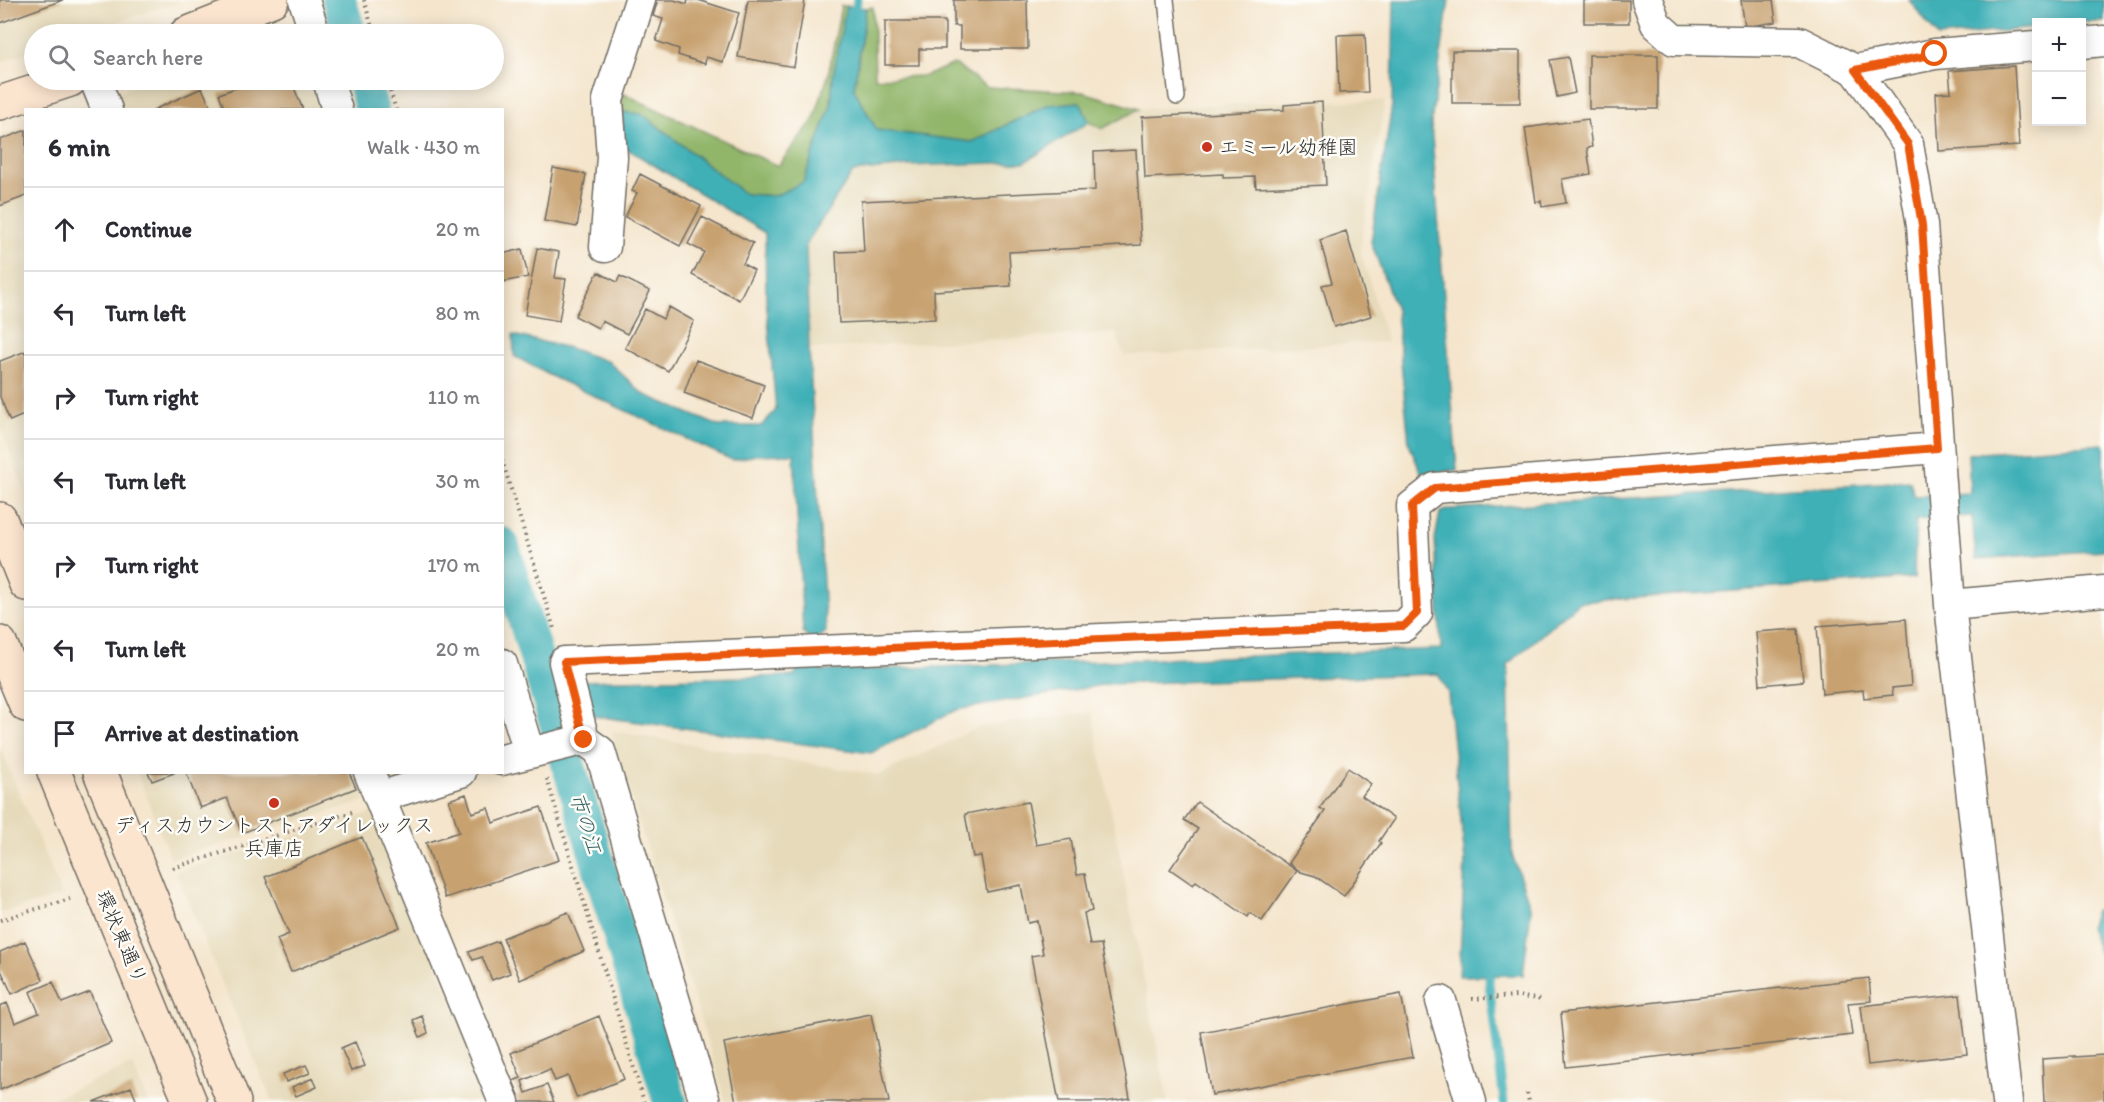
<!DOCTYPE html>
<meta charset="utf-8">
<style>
:root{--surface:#fff;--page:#f2f2f3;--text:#2b2b33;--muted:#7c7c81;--line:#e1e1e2}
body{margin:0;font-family:Itim,"Klee One",sans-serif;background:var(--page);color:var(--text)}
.controls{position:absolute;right:18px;top:18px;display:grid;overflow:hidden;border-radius:0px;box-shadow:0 3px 15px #0003}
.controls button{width:54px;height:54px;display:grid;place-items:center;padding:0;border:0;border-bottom:2px solid var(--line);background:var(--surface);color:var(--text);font:30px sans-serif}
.stop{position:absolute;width:18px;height:18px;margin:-14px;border:4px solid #ea580c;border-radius:50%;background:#fff}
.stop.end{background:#ea580c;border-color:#fff;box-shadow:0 2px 6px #0008}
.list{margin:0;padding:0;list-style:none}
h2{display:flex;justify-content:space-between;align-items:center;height:78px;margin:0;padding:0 24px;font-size:26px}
h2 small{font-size:20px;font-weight:400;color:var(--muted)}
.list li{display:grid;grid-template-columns:39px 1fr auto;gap:18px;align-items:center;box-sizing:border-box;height:84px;padding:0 24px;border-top:2px solid var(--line)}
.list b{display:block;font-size:22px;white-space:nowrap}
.list em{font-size:20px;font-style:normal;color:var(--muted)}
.icon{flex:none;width:33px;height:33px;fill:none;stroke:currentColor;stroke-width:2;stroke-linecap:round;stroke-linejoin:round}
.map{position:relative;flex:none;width:2104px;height:1102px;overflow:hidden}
.search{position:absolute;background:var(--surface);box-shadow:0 3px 15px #0003;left:24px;top:24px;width:480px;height:66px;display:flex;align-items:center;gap:15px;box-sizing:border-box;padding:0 21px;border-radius:33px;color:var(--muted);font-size:22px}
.panel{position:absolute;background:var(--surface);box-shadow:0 3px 15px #0003;left:24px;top:108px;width:480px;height:666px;border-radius:0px}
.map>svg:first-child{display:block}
</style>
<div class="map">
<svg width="2104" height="1102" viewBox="0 0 2104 1102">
<rect width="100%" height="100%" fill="#fdfcf7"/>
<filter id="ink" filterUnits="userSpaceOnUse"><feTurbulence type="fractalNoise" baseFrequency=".0167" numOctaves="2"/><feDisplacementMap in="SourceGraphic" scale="12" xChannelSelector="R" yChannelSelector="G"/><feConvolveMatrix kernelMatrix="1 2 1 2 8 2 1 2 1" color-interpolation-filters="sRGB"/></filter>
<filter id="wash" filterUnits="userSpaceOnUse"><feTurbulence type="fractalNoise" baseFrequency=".008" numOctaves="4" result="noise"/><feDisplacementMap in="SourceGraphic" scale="24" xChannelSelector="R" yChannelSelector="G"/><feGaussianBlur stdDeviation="1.35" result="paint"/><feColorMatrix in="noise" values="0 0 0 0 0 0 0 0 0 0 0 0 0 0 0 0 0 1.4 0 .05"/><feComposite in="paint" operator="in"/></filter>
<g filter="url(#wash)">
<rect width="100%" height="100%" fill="#f4e5cc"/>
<!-- built -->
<path fill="#e6daba" d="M0,0H183L81,34H34V50L0,62Z
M149,80H318L328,109H118L112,94Z
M1385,101L1360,249L1387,342L1124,356L1116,333L809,349L806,244L853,172L907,166L1025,162L1089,122L1102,129L1139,109L1280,102Z
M25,127V491L0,426V137Z
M1092,712L1168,1102H726L611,731L879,775L979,727Z
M0,747L62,896L0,913Z
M137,773H354L366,801L171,859Z
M374,812L493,1102H272L176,872Z
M132,1065L148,1102H44Z"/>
<!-- forest -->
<path fill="#91b66b" stroke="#5e704b" stroke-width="1.5" d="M841,6H846L833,76L831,105L803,183L775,196L745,194L642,114L622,112V93L778,166L814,119L828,76Z
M873,7L875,78L925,76L954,64L987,87L1083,92L1139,109L1102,129L1089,122L1080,102L1047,105L972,142L877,130L854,89L866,8Z"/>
<!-- water -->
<path fill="#3fb0b7" stroke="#356e71" stroke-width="1.5" d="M1394,0H1449L1431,123L1457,470L1421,474L1409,443L1396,310L1371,242L1392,105Z
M1909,0H2104V22H2036V28L1938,37Z
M846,6L866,8L854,89L877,130L972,142L1047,105L1080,102L1089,122L1025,162L907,166L853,172L806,244L809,349L826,632L814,642L803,632L794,454L756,455L732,460L553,377L514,356L513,335L569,348L609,362L643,394L719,426H761L776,410L766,298L765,233L624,147L622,112L642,114L745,194L775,196L803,182L831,105L833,76Z
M2104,444V550L1976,559L1972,516L1916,520L1914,578L1579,602L1508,664L1512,854L1531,909L1523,975L1459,976L1465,861L1448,693L1438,674L1108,684L956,710L871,753L594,716L579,681L794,676L801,663L809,671L817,664L821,671L1441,649L1435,539L1440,512L1451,509L1910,481L1914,496L1970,493L1968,454Z
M2104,910V956H2101L2089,927L2095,911Z"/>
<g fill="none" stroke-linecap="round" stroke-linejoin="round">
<!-- stream -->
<path stroke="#3fb0b7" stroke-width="9" d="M856,7L857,0
M1490,964L1489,983L1504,1102"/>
<!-- canal -->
<path stroke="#3fb0b7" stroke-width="34" d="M339,0L350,34
M363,80L372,110
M502,544L670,1102"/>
</g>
<g id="blocks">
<!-- building -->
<path fill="#c7a16f" d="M0,0H63L0,23Z
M649,0H674L687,4L688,0H698L739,13L723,62L706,57L705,64L678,55L679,49L656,41L663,19L653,16L657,3Z
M748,0H805L794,67L738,57Z
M954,0H1027L1028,49H960V26H954Z
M1584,0H1629V23H1584Z
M1741,0H1773L1776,22L1745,27Z
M885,21H945V49H919V65H885Z
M1365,34L1368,92L1339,93L1337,35Z
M1452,51H1520V103H1452Z
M1589,55H1658V109H1589Z
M1568,57L1575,93L1557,97L1550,60Z
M2014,66L2019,146L1939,151L1936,93L1951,92L1949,71Z
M258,80H291L303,110H225L219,94Z
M202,88L212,110H153Z
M1322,102L1326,185L1256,188L1255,177L1223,178V174L1145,178L1142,117L1284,110V105Z
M1588,119L1592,147L1587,148L1591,174L1562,179L1566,203L1542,207L1541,201L1536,202L1525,128Z
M26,130V196L0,206V140Z
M1136,150L1141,245L1009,252L1011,286L934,291L935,319L839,323L836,252L864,251L861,201L1095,190L1094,152Z
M553,168L586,174L577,227L544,221Z
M640,174L701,206L680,246L625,217L637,193L632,191Z
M702,217L753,243L743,264L754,270L739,300L692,275L704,252L688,244Z
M1346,231L1371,316L1334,327L1322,285L1332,283L1320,240Z
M537,248L559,252L555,278L566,279L559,321L525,315Z
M522,249L528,277L502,282V254Z
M598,272L617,282L620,276L650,291L627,334L602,321L598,328L575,316Z
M669,307L694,321L668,371L625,348L645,309L663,319Z
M26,351V414L10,421L0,397V361Z
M696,360L764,385L753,418L684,393Z
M1906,619L1911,686L1892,688L1893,695L1864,698L1863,690L1822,694L1817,626Z
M1798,629L1803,681L1760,685L1756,632Z
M1348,768L1371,784L1362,796L1394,819L1379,841L1381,843L1344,896L1315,876L1301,872L1289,863L1325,811L1320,808Z
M148,772H174V773L152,781Z
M186,772H349L356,788L242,833L227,798L200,808Z
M466,794L472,813L488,808L493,823L541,807L559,860L445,898L426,843L459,832L449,800Z
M1028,802L1036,845L1071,839L1077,875L1085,874L1092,911L1084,913L1090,945L1101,944L1130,1098L1105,1102H1059L1031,956L1043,954L1037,921L1028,923L1021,885L987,892L981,856L973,857L965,814Z
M1197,802L1297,871L1262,921L1250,913L1248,917L1196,881L1193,885L1170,869L1198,829L1184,820Z
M362,837L400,927L291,972L277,939L289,934L265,877Z
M568,912L584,951L520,980L503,938Z
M25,941L43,980L12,994L0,968V952Z
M498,941L510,973L492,980L482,957L473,960L469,952Z
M1869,978L1871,1001L1848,1003L1852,1035L1566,1067L1561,1013Z
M53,982L62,1003L90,992L111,1043L0,1090V1006L7,1003L15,1023L39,1013L30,992Z
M1401,994L1413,1057L1212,1095L1201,1032Z
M1960,995L1967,1054L1868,1065L1861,1006Z
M871,1014L889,1102H736L724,1043Z
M422,1016L428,1033L420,1037L413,1020Z
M599,1016L624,1079L577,1098L568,1076L555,1081L550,1069L522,1081L526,1093L547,1085L554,1102H518L515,1096L519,1095L513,1081L521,1078L511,1053Z
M355,1042L365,1066L351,1071L341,1048Z
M2104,1055V1102H2044L2042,1059Z
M306,1065L310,1073L286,1082L283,1074Z
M313,1078L317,1087L296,1096L292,1087Z
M131,1087L137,1102H93Z"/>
</g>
</g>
<g filter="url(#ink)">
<use href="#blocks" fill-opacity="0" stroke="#716c63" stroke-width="1.5"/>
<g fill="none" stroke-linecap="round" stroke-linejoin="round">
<defs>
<path id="service" d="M1166,0L1177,97"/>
<path id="minor" d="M304,0L315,34
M1647,0L1656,24L1674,40L1799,42L1855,70L1908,144L1922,225L1950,605L2007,1102
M2082,43L2104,41
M1855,70L1935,54L2036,46
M95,80L107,110
M328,80L337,110
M605,247L612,157L608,100L640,0
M1950,605L2104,591
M502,664L529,752
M584,740L564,662L1404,626L1417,613L1412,506L1435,488L1937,448
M502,760L578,741L584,740L600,751L705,1102
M369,772L504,1102
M379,797L461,772
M1441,1001L1471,1102"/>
<path id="secondary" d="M186,34L272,0
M0,103L70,80
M0,519L26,584
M0,643L26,705
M54,772L190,1102
M100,772L234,1102"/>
</defs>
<!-- service casing -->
<use href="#service" stroke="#716c63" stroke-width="18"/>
<!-- minor casing -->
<use href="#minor" stroke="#716c63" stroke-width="33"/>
<!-- secondary casing -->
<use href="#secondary" stroke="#716c63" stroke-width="36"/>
<!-- path -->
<path stroke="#716c63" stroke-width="4" stroke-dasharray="1.5 4.5" stroke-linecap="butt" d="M364,0L374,34
M387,80L396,110
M502,460L555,632
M547,779L644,1102
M173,868L352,812
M0,920L70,899
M1472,999L1516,996L1543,1000
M1527,1093L1529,1102"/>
<!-- service -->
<use href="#service" stroke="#fff" stroke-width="15"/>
<!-- minor -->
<use href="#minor" stroke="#fff" stroke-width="30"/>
<!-- secondary -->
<use href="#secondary" stroke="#fce5cf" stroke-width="33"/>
</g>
</g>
<g fill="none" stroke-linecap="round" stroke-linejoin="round" filter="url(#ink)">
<!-- route -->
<path stroke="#ea580c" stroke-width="8" d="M584,740L564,662L1404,626L1417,613L1412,506L1435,488L1937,448L1922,225L1908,144L1855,70L1935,54"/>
</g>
<!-- markers -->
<g fill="#c8321e" stroke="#fdfcf7" stroke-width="2">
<circle cx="1207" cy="147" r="6"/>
<circle cx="274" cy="803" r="6"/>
</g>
<g text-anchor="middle" stroke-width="5" stroke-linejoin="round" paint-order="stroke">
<!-- poi labels -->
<g font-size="20" fill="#2b2b2b" stroke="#fdfcf7" text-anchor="start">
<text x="1219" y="154">エミール幼稚園</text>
<text x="274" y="832" text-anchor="middle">ディスカウントストアダイレックス<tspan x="274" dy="23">兵庫店</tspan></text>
</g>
<!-- street labels -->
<g font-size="20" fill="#2b2b2b" stroke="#fdfcf7">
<text transform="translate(122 937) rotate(67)" y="7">環状東通り</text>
</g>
<!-- water labels -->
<g font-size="21" font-style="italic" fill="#336063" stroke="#fdfcf7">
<text transform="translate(586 823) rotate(73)" y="7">市の江</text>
</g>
</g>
</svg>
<div class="controls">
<button>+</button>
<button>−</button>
</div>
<div class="stop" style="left:1935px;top:54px"></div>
<div class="stop end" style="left:584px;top:740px"></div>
<div class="search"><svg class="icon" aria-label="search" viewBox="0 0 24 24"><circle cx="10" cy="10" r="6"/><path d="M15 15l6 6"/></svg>Search here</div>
<section class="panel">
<h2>6 min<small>Walk · 430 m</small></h2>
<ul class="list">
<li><svg class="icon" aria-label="ahead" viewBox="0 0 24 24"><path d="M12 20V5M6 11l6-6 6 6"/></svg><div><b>Continue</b></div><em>20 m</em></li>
<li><svg class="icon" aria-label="left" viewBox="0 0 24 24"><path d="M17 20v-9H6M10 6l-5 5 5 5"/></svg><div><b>Turn left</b></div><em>80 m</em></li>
<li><svg class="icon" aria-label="right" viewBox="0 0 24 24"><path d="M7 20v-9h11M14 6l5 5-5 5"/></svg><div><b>Turn right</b></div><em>110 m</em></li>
<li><svg class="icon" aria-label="left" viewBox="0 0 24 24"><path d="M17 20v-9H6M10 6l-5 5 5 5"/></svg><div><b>Turn left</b></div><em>30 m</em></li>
<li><svg class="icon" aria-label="right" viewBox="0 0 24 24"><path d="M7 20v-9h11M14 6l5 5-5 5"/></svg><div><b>Turn right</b></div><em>170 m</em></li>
<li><svg class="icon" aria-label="left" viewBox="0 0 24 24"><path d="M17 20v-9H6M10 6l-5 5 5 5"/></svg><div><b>Turn left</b></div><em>20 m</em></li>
<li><svg class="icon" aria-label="arrive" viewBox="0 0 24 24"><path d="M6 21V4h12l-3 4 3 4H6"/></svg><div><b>Arrive at destination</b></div></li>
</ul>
</section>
</div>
